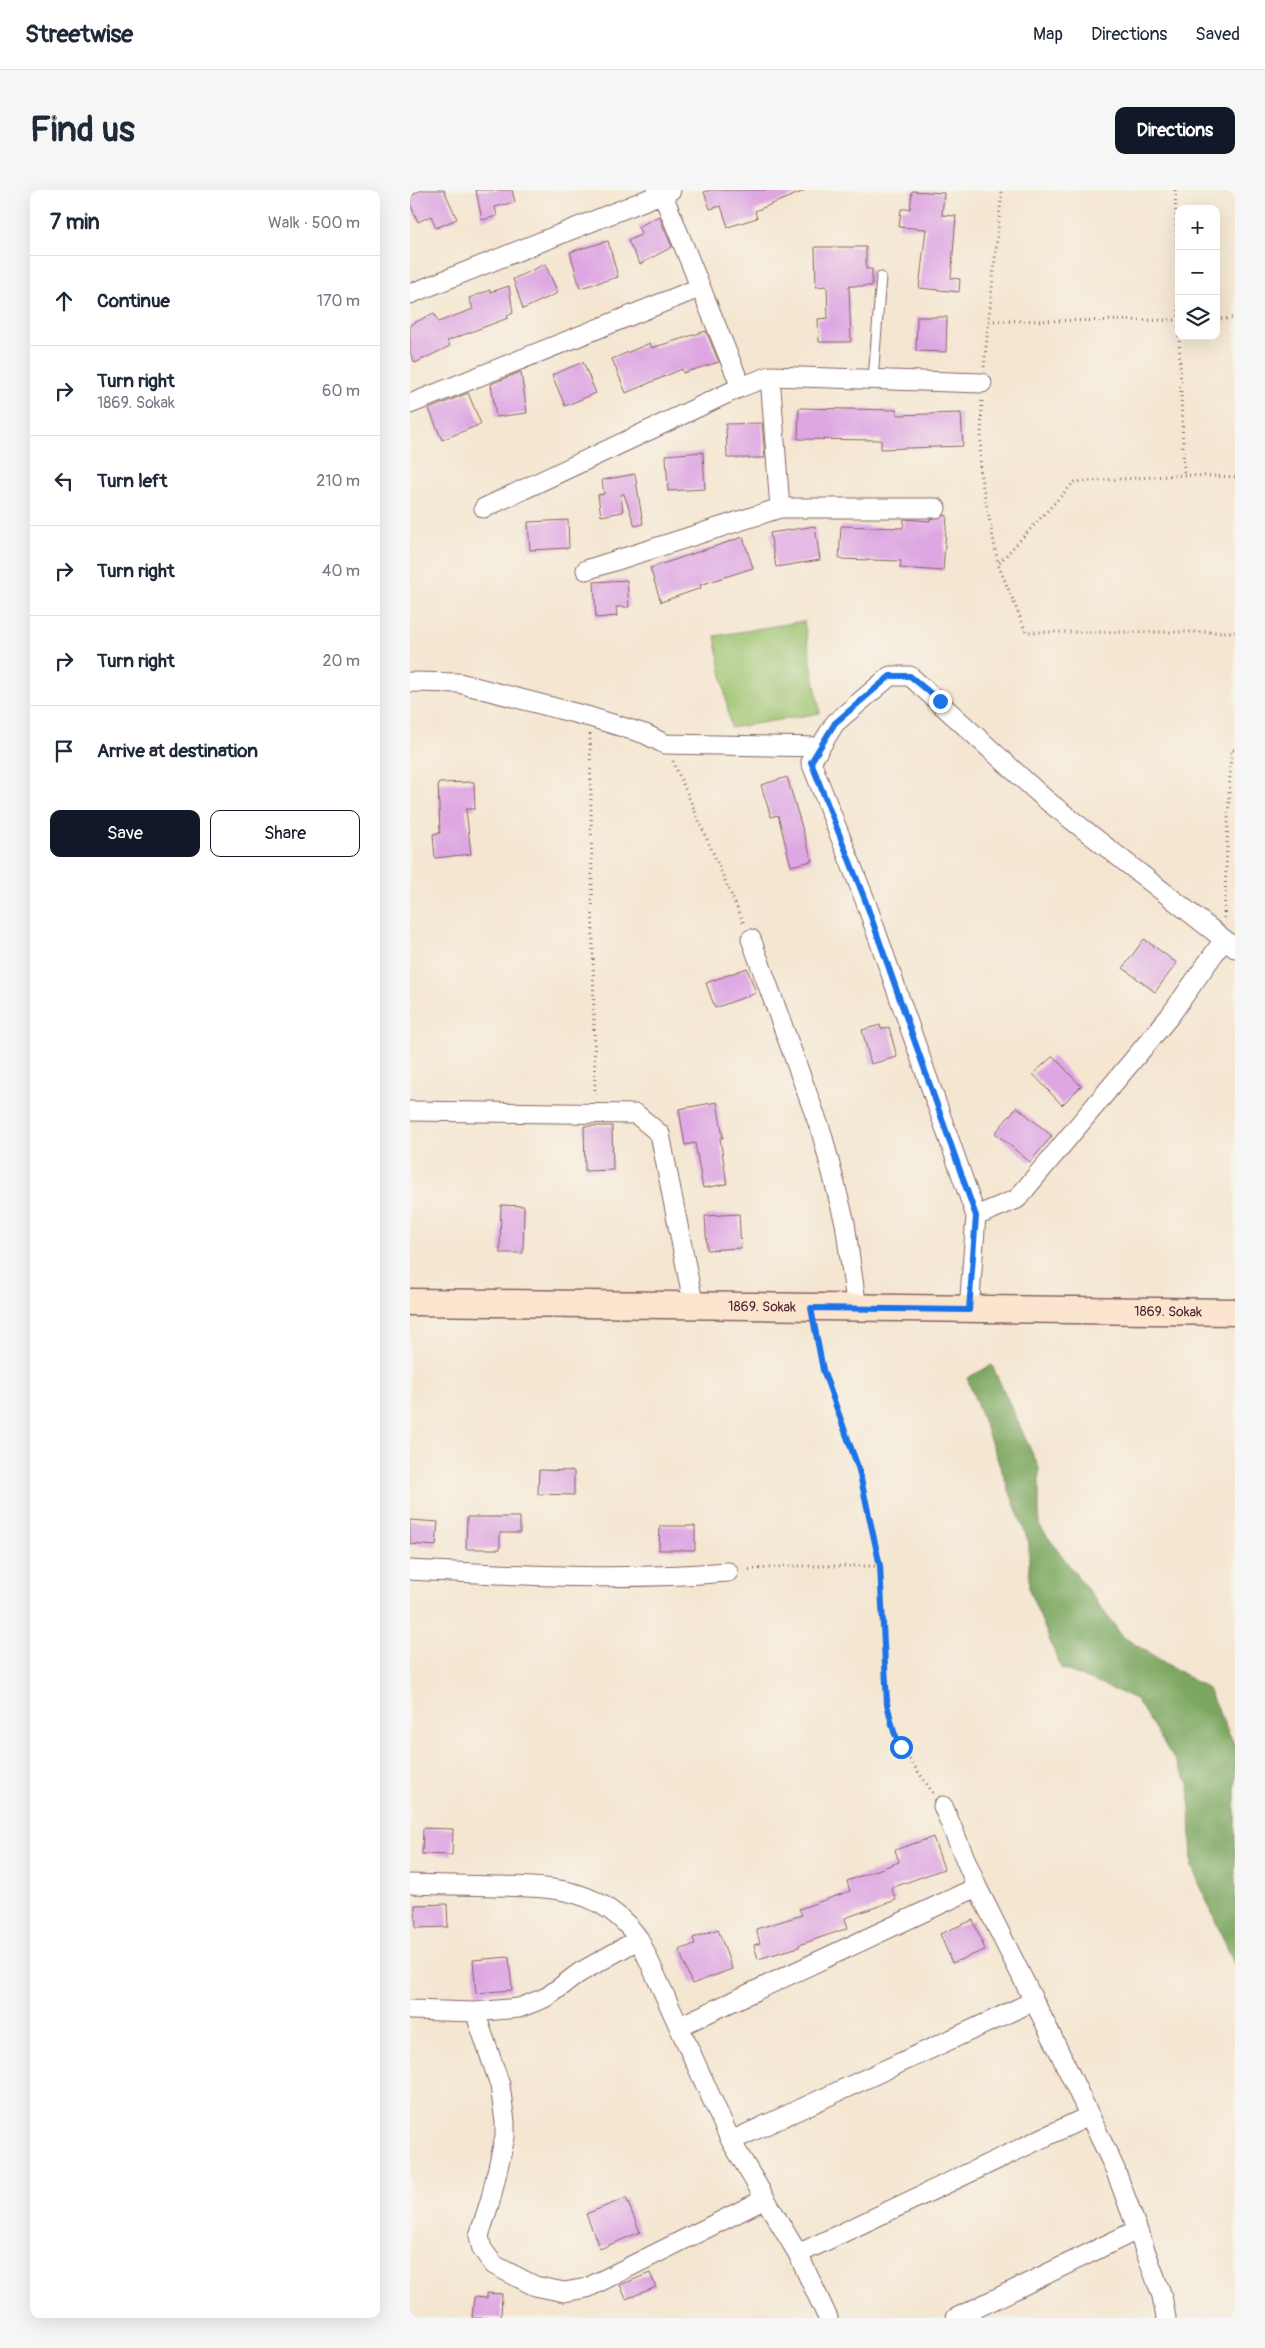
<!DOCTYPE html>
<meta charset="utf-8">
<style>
:root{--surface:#fff;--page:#f6f6f7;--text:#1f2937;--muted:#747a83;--line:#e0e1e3;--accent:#111827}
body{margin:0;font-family:Pangolin,sans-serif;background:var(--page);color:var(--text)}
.controls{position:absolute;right:15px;top:15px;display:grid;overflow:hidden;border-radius:10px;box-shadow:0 5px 20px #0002}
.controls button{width:45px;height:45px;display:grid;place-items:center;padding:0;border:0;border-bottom:1px solid var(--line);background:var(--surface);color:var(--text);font:25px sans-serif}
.stop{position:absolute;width:15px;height:15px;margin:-11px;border:4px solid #1a73e8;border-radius:50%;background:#fff}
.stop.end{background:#1a73e8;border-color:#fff;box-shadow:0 1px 5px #0008}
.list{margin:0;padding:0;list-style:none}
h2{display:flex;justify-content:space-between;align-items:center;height:65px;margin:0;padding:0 20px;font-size:21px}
h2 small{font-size:16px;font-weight:400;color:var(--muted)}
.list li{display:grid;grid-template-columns:32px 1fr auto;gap:15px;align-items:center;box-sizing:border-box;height:90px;padding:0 20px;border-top:1px solid var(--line)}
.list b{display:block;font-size:19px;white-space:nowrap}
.list p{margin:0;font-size:16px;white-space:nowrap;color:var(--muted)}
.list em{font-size:16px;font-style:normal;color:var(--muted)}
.actions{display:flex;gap:10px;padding:15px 20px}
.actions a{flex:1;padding:11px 0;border:1px solid var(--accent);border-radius:10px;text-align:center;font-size:18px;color:var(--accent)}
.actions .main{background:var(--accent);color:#fff}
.icon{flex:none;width:28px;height:28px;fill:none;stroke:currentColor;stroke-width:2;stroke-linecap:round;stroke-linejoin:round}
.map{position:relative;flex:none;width:825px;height:2128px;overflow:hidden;border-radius:10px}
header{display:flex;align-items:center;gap:30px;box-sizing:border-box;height:70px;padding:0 25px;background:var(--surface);border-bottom:1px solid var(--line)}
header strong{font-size:24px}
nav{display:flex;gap:28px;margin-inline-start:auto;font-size:18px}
.intro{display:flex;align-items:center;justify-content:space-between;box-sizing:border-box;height:120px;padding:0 30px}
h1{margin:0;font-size:35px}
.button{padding:12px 22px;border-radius:10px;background:var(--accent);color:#fff;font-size:18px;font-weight:700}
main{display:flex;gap:30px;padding:0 30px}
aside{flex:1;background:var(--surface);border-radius:10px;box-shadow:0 5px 20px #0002}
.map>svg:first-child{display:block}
</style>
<header>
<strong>Streetwise</strong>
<nav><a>Map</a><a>Directions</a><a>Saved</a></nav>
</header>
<div class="intro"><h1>Find us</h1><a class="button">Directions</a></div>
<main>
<aside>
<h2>7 min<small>Walk · 500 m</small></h2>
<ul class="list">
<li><svg class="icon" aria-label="ahead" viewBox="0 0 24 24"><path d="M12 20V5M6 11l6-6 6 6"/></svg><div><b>Continue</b></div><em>170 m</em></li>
<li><svg class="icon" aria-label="right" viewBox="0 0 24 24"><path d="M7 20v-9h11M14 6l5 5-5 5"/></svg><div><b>Turn right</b><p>1869. Sokak</p></div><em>60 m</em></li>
<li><svg class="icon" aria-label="left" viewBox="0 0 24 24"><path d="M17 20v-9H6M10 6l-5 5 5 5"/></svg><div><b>Turn left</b></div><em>210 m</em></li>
<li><svg class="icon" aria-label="right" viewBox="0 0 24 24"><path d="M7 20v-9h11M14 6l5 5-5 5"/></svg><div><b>Turn right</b></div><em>40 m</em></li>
<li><svg class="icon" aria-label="right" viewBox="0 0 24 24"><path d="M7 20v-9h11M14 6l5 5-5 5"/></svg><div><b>Turn right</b></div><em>20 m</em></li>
<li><svg class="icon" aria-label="arrive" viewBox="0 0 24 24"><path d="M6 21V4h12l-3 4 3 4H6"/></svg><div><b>Arrive at destination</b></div></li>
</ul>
<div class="actions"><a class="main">Save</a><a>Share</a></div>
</aside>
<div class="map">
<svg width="825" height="2128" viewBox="0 0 825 2128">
<rect width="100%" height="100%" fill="#f7f3e8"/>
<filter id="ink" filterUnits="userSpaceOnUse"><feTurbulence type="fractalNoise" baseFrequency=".02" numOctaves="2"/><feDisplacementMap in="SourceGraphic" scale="10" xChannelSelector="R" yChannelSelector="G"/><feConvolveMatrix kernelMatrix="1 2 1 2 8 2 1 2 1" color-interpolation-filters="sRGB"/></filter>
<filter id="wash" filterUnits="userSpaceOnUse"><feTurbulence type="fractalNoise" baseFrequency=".0096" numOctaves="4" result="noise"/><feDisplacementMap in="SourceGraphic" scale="20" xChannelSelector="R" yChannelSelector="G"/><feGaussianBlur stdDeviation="1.12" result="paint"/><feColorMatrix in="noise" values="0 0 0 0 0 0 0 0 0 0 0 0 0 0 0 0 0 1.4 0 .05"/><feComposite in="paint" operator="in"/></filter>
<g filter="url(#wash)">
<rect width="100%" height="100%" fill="#f4e6d1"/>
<!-- green -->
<path fill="#9ac16c" stroke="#72704c" d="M394,431L410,523L321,538L305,446Z"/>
<!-- forest -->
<path fill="#7ba760" stroke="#626346" d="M582,1175L629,1278V1335L713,1447L798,1499L825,1557V1776L782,1677L779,1593L726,1509L651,1478L619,1400V1353L557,1188Z"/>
<g id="blocks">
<!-- building -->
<path fill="#dea7e3" d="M12,0H34L47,29L26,38L21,26L8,32L0,14V6Z
M66,0H102L105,12L85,17L87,26L72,30Z
M302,0H394V1L345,21L347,28L318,37L311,16L300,19L294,2Z
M502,1L534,3L532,25L546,26L541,88L550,89L549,102L509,98L516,39L489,37L491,19H500Z
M249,26L262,57L230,74L218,51L232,44L228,37Z
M198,51L208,87L170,98L160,62Z
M405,57H456V79H462V96H439L441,152H409L408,129L418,128L417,96L406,97Z
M135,74L148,103L113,119L103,89Z
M99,96L103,123L97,126L98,128L37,151L40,156L5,173L0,163V135L24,123L28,132L63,119L59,108L80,100L81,102Z
M507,127H537L536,162L506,161Z
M296,141L309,172L273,183L272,179L216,203L202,169L240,153L242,158Z
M173,172L186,203L155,216L142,185Z
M111,182L117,223L86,227L81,194Z
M58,203L71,234L32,250L19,219Z
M389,218L487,220V225L551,223L553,256L471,259V250L388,249Z
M352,233L355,268H317L316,234Z
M293,262L295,299L258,301L256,265Z
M225,284L233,334L225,336L214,304H211L213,322L191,326L188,305L194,304L192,290Z
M534,325L537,326L533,381L490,378L491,371L429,369L431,336L493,338L494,329L520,331V329Z
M158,330L159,358L120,360L118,332Z
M405,336L410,370L366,377L360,343Z
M333,347L343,378L290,395L291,398L251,412L240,378Z
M217,390L219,417H206L207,426L186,428L184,392Z
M377,587L402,671L381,676L368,625L361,627L351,595Z
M64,592L65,619H56L61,664L25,668L23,644L30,643L28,593Z
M734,749L767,773L745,802L713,778Z
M337,778L346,803L305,818L296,793Z
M470,835L471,839L479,837L487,867L461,874L452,840Z
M643,866L671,896L652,915L623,884Z
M307,912L313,948H310L317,994L293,998L285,953L275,955L269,919Z
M607,917L642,946L620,972L585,943Z
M174,936H202L203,980L175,981Z
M91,1015L114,1016L113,1063H90Z
M329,1024L331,1058L297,1060L295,1026Z
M129,1280L164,1281V1305L128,1304Z
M57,1327H110V1343H90V1359H56Z
M0,1330L28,1332L26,1356L0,1354Z
M250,1336H285V1360H249Z
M13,1638L43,1639L42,1665L12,1664Z
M523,1647L534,1679L481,1698L486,1710L435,1728L438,1738L389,1755V1757L348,1769L344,1755L350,1753L346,1739L392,1725L389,1719L440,1701L437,1691L489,1672L485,1660Z
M37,1714L38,1737L6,1738L5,1715Z
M563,1730L575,1760L542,1773L530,1744Z
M308,1739L322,1779L282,1794L269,1760L285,1754L283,1748Z
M99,1767L102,1800L66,1803L63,1770Z
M216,2008L230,2042L190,2059L176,2024Z
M240,2083L246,2097L216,2109L210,2095Z
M77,2103L92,2104L91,2128H62L64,2107L77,2108Z"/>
</g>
</g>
<g filter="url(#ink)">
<use href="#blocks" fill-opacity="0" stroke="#866565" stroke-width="1"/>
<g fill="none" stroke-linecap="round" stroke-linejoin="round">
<defs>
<path id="service" d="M463,189L471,87"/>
<path id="minor" d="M251,0L331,197
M0,104L261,0
M360,186L370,318
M0,214L289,98
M74,318L331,197L360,186L572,193
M176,380L370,318H526
M0,492L49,493L180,527L235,544L255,554L410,557
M341,749L412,944L435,1033L447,1119
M0,921L226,924L250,944L284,1117
M566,1026L607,1009L759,827L813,751
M559,1120L566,1026L455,710L401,572L425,533L480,486H500L635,609L825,758
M0,1380C106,1385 212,1391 318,1382
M533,1616L567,1697L644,1851L705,1979L752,2106L756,2128
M0,1694C28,1695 56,1695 85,1696C143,1697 191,1697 229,1749L321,1951L388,2064L418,2128
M0,1820L65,1822L109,1818L137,1807L169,1783L229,1749
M65,1822L90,1895L95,1932V1947L81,2008L69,2046L72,2059L84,2075L125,2096L154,2102L177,2098L355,2009
M270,1836L567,1697
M321,1951L624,1811
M388,2064L679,1926
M546,2128L727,2040"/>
<g id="secondary">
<path id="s1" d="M0,1112L825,1122"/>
</g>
</defs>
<!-- service casing -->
<use href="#service" stroke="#866565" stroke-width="11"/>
<!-- minor casing -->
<use href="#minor" stroke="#866565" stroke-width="21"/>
<!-- secondary casing -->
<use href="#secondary" stroke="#866565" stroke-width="29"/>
<!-- path -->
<path stroke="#866565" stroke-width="3" stroke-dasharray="1 4" stroke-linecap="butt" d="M765,0L769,140
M806,129L825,128
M579,131L769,130
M769,146L774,285
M574,177L592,0
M572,211L570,282L588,373
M825,287L774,285L664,292L588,374L616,442H825
M180,544L185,906
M263,571L334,734
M814,728L821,560H825
M404,1139L420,1202L449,1280L470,1376L479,1527L491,1557L523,1603
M334,1380L377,1376H470"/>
<!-- service -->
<use href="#service" stroke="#fff" stroke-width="9"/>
<!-- minor -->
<use href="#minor" stroke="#fff" stroke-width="19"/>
<!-- secondary -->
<use href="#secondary" stroke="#fce5cf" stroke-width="26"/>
</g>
</g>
<g fill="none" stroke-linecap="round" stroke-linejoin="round" filter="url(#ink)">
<!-- route -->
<path stroke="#1a73e8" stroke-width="6" d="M491,1557L484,1542L477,1514L470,1376L449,1280L413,1180L401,1118L559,1120L566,1026L455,710L401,572L425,533L480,486H500L530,511"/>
</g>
<g text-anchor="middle" stroke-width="4" stroke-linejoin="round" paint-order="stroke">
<!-- street labels -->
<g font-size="14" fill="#4a1f2b" stroke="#f7f3e8">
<text dy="5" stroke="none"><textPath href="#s1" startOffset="352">1869. Sokak</textPath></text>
<text dy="5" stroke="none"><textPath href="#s1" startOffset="758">1869. Sokak</textPath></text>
</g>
</g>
</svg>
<div class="controls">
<button>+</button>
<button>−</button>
<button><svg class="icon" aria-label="layers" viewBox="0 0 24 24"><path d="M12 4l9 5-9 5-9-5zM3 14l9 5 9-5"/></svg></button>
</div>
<div class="stop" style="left:491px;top:1557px"></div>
<div class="stop end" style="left:530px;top:511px"></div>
</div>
</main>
